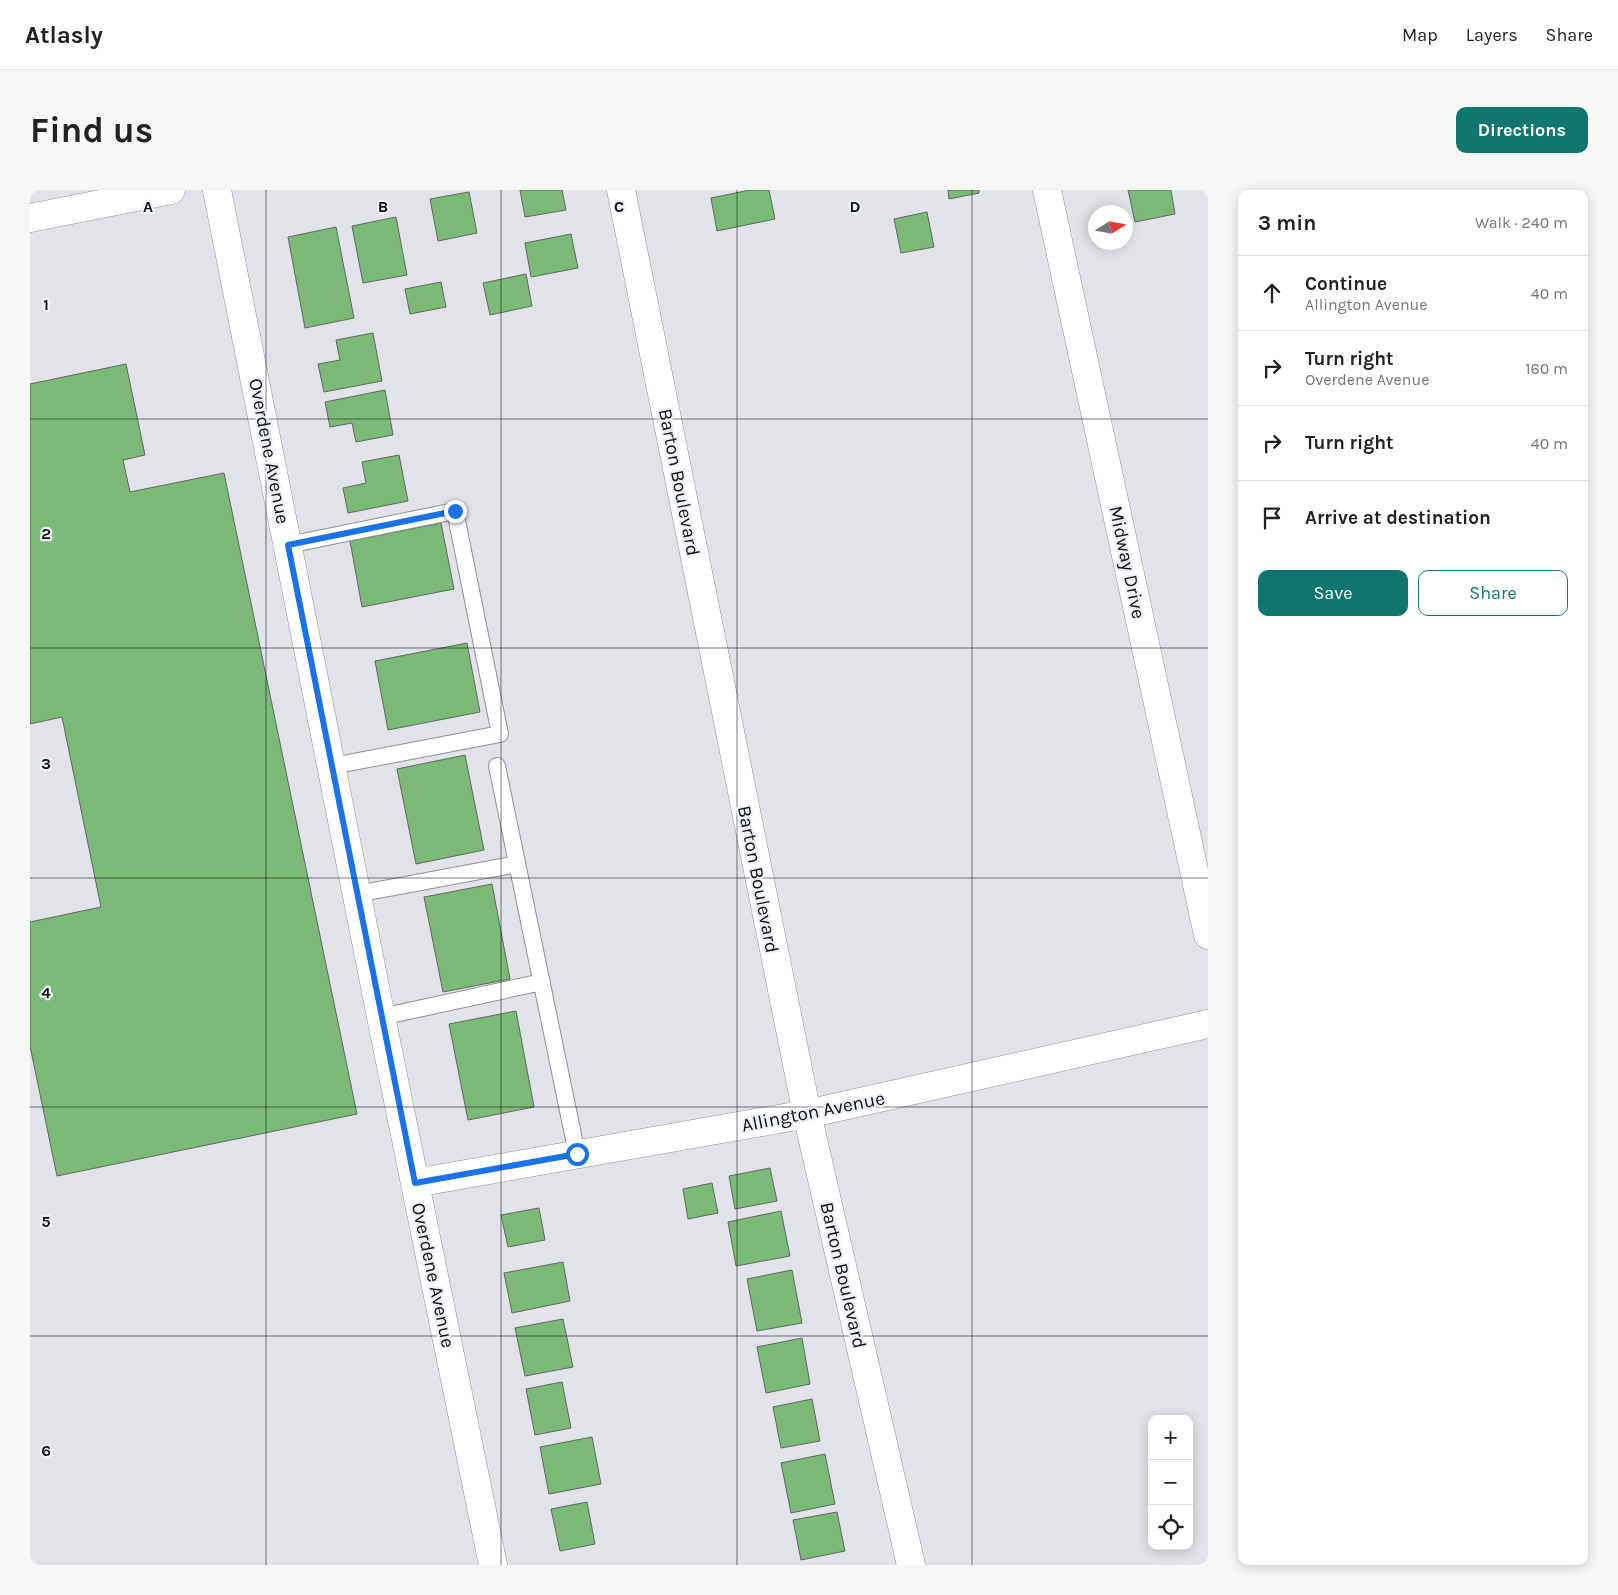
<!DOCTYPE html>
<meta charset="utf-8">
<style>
:root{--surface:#fff;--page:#f6f6f6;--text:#222;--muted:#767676;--line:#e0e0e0;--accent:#0f766e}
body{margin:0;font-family:Karla,sans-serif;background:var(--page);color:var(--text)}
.controls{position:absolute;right:15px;bottom:15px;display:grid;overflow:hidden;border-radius:10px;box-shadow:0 2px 12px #0003}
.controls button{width:45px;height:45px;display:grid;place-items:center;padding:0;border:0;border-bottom:1px solid var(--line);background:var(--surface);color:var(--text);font:25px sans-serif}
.compass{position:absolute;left:1058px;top:15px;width:45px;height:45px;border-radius:50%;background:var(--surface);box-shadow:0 2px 12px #0003;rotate:79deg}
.stop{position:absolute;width:15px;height:15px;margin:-11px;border:4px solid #1a73e8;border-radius:50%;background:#fff}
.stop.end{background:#1a73e8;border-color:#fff;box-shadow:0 1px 5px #0008}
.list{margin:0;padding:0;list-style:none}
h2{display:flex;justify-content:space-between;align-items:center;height:65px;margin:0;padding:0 20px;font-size:21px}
h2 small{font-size:16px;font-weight:400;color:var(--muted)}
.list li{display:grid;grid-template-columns:32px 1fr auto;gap:15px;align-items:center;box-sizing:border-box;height:75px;padding:0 20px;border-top:1px solid var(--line)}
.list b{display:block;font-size:19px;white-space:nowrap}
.list p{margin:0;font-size:16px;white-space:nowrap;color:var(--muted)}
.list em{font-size:16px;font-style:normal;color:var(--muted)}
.actions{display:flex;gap:10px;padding:15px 20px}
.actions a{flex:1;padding:11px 0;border:1px solid var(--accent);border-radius:10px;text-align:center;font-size:18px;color:var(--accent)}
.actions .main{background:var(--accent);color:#fff}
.icon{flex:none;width:28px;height:28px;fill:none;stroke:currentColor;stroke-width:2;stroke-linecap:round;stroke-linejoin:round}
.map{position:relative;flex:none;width:1178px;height:1375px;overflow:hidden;border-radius:10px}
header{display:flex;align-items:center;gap:30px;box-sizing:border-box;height:70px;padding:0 25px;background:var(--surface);border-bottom:1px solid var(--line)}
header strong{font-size:24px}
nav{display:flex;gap:28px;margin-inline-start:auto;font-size:18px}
.intro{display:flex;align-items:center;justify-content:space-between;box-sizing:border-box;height:120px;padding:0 30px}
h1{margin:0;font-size:35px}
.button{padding:12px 22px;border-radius:10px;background:var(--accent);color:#fff;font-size:18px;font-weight:700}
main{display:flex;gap:30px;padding:0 30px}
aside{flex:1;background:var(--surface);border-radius:10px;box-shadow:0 2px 12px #0003}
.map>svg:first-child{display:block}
</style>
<header>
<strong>Atlasly</strong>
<nav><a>Map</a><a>Layers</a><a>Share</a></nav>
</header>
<div class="intro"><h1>Find us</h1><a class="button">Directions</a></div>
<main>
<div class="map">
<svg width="1178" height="1375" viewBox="0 0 1178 1375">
<rect width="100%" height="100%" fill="#e1e3e9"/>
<!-- building -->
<path fill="#7cba78" stroke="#636762" d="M490,0H532L536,20L495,27Z
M720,0H739L745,29L687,41L681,8Z
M918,0H949V3L919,9Z
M1098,0H1141L1145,24L1105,32Z
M439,2L447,43L408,51L400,9Z
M897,22L904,57L871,63L864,29Z
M366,27L377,85L333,93L322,36Z
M306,37L324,128L275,138L258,47Z
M541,44L548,78L501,87L495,53Z
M496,84L502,116L460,125L453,93Z
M411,92L416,117L380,124L375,99Z
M343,143L352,191L294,202L288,174L310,170L306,150Z
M96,174L115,265L93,270L100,302L194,283L327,924L27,986L0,856V732L71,717L32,527L0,534V194Z
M355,200L363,245L326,252L322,233L300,237L295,212Z
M369,265L378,311L318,323L313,298L336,293L332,272Z
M411,333L424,399L332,417L320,351Z
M437,453L450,522L358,540L345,471Z
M435,565L454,660L386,674L367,579Z
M462,694L480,789L413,802L394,707Z
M486,821L504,917L438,930L419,834Z
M740,978L747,1011L705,1019L699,986Z
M682,993L688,1023L658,1029L653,999Z
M509,1018L515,1050L478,1057L471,1025Z
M751,1021L760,1066L706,1076L698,1032Z
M533,1072L540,1111L482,1123L474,1083Z
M762,1080L772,1133L727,1141L717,1089Z
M533,1129L543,1177L495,1186L485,1138Z
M772,1148L780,1194L736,1203L727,1157Z
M532,1192L541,1238L505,1245L496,1199Z
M782,1209L790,1251L751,1258L743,1217Z
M562,1247L571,1294L519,1304L510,1257Z
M795,1264L805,1314L761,1323L751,1273Z
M557,1312L565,1354L530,1361L521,1319Z
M807,1322L815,1361L771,1370L763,1330Z"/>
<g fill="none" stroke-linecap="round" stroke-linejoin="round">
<defs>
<path id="service" d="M258,355L425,321L470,544L302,576
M467,576L547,964
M327,704L487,674
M351,827L512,792"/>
<path id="minor" d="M187,0L351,827L463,1375
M591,0L777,924L881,1375
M1017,0L1178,745
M385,993L777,924L1178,834"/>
<path id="tertiary" d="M0,28L141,0"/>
</defs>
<!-- service casing -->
<use href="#service" stroke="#919298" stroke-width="18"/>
<!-- minor casing -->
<use href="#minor" stroke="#919298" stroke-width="29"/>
<!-- tertiary casing -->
<use href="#tertiary" stroke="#919298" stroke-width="29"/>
<!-- service -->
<use href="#service" stroke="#fff" stroke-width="16"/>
<!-- minor -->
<use href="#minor" stroke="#fff" stroke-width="28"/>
<!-- tertiary -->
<use href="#tertiary" stroke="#fff" stroke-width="28"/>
</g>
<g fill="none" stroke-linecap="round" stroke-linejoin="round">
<!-- route -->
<path stroke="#1a73e8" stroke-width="6" d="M425,321L258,355L385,993L547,964"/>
</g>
<!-- grid -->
<path fill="none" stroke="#101113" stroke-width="1" stroke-opacity="0.55" d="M236,0V1375M471,0V1375M707,0V1375M942,0V1375M0,229H1178M0,458H1178M0,688H1178M0,917H1178M0,1146H1178"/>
<g text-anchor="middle" stroke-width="4.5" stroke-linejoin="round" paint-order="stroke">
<!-- street labels -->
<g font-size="19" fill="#101113" stroke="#eef0f7">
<text transform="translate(240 261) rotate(79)" y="7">Overdene Avenue</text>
<text transform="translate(650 292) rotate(79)" y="7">Barton Boulevard</text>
<text transform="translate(1098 372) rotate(78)" y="7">Midway Drive</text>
<text transform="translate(729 689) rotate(79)" y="7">Barton Boulevard</text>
<text transform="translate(783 921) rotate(-11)" y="7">Allington Avenue</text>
<text transform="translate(404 1085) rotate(78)" y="7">Overdene Avenue</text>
<text transform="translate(814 1085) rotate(77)" y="7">Barton Boulevard</text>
</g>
</g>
<g font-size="16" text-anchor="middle" font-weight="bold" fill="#101113" stroke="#eef0f7" stroke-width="4.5" stroke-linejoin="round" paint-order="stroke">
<text x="118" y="22">A</text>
<text x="353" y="22">B</text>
<text x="589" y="22">C</text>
<text x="825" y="22">D</text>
<text x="16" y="120">1</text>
<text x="16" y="349">2</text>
<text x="16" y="579">3</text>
<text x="16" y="808">4</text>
<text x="16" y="1037">5</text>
<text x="16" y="1266">6</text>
</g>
</svg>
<div class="controls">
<button>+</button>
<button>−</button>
<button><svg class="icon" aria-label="locate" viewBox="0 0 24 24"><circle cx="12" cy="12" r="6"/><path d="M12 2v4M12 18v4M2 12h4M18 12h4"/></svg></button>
</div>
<svg class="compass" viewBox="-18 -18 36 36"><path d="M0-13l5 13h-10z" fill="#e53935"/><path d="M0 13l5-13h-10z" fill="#767676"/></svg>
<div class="stop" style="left:547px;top:964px"></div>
<div class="stop end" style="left:425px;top:321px"></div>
</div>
<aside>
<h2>3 min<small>Walk · 240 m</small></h2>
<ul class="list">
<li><svg class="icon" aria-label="ahead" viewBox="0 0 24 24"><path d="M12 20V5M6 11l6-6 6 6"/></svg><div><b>Continue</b><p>Allington Avenue</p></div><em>40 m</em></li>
<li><svg class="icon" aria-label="right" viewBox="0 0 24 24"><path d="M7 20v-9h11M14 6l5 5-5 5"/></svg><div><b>Turn right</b><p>Overdene Avenue</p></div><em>160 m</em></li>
<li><svg class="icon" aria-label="right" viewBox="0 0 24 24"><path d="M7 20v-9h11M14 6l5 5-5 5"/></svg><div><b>Turn right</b></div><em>40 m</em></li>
<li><svg class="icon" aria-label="arrive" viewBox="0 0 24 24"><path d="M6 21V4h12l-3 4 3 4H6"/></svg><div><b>Arrive at destination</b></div></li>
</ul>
<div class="actions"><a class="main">Save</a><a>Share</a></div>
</aside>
</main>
